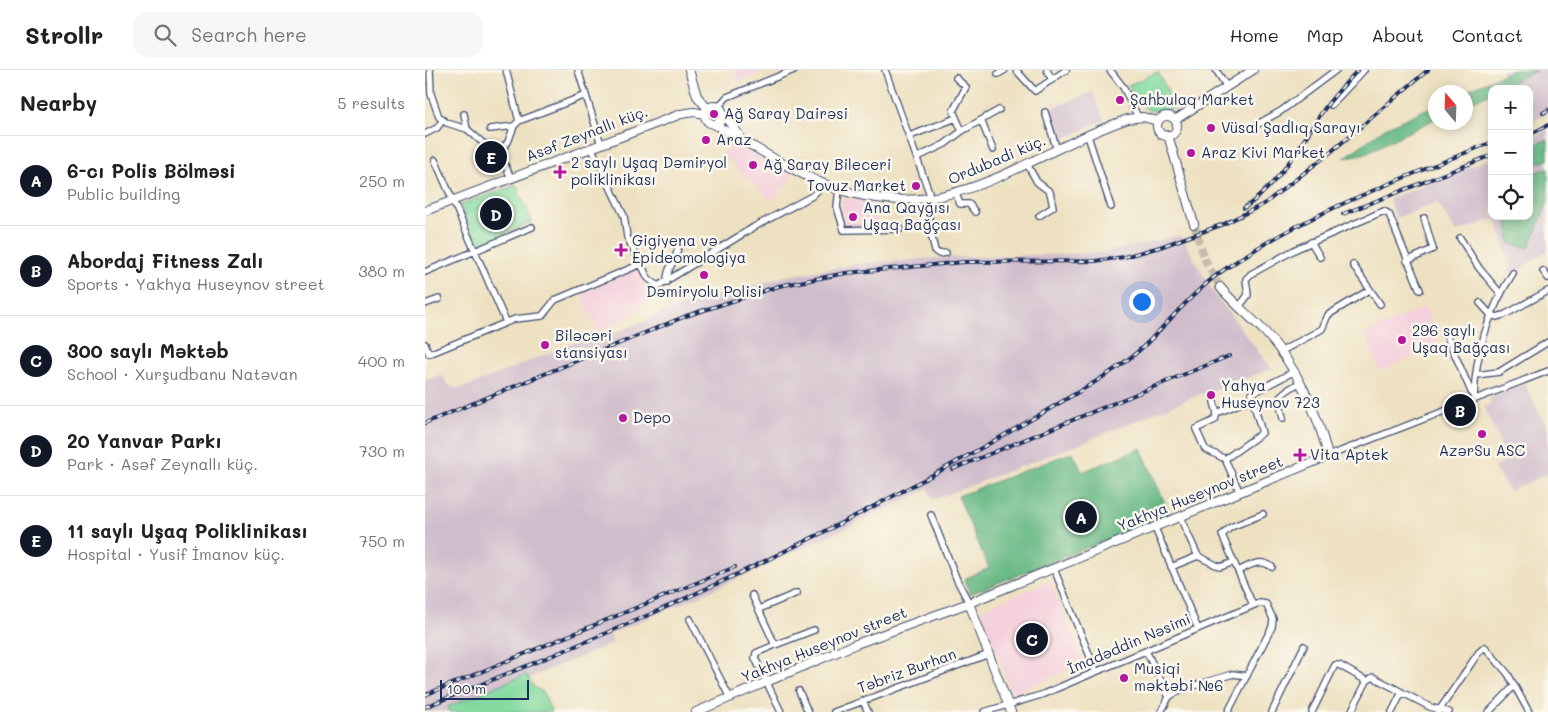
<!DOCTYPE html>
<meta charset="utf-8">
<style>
:root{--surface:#fff;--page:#f6f6f6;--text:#202124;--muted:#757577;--line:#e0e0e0;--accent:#111827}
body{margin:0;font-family:Mali,sans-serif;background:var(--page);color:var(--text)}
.controls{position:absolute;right:15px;top:15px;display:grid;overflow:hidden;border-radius:10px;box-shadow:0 2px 12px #0003}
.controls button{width:45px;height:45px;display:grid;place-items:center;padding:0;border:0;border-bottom:1px solid var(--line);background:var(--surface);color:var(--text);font:25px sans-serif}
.compass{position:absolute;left:1003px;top:15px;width:45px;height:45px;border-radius:50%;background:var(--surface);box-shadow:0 2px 12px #0003;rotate:341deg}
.scale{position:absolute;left:15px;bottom:12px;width:89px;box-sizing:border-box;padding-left:5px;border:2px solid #1b2f5e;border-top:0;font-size:14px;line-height:18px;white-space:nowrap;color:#1b2f5e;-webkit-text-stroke:4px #fbf7ec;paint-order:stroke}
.you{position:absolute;left:716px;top:231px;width:18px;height:18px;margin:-12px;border:4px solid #fff;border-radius:50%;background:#1a73e8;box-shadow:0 0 0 8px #1a73e833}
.badge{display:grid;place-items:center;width:32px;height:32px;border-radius:50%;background:var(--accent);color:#fff;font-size:16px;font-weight:700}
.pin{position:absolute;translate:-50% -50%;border:2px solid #fff;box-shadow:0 1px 5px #0006}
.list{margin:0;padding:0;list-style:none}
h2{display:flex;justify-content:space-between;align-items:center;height:65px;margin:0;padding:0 20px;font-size:21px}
h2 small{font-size:16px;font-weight:400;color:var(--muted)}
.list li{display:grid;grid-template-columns:32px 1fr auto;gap:15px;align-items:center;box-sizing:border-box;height:90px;padding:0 20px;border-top:1px solid var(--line)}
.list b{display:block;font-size:19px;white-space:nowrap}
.list p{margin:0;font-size:16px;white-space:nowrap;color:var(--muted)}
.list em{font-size:16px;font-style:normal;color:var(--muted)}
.icon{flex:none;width:28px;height:28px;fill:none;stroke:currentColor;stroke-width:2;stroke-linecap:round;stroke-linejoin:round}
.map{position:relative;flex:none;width:1123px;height:642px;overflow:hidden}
header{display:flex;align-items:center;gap:30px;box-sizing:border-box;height:70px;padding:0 25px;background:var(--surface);border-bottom:1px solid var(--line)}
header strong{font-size:24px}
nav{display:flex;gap:28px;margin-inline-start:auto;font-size:18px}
.search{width:350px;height:45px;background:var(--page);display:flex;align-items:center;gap:12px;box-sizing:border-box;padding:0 18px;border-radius:15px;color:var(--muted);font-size:19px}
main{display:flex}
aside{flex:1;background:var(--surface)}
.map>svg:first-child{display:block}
</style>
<header>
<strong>Strollr</strong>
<div class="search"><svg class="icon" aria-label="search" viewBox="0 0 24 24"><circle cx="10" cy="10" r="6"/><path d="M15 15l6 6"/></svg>Search here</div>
<nav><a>Home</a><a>Map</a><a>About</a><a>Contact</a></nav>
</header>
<main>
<aside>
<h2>Nearby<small>5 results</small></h2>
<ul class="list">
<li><span class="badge">A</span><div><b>6-cı Polis Bölməsi</b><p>Public building</p></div><em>250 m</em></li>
<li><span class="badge">B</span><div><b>Abordaj Fitness Zalı</b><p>Sports · Yakhya Huseynov street</p></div><em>380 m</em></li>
<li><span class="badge">C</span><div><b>300 saylı Məktəb</b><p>School · Xurşudbanu Natəvan</p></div><em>400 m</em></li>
<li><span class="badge">D</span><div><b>20 Yanvar Parkı</b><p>Park · Asəf Zeynallı küç.</p></div><em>730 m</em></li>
<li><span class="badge">E</span><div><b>11 saylı Uşaq Poliklinikası</b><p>Hospital · Yusif İmanov küç.</p></div><em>750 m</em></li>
</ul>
</aside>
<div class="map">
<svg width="1123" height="642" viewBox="0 0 1123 642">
<rect width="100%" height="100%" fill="#fbf7ec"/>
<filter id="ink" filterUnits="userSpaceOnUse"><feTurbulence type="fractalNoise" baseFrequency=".02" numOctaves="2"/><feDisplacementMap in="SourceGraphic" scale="10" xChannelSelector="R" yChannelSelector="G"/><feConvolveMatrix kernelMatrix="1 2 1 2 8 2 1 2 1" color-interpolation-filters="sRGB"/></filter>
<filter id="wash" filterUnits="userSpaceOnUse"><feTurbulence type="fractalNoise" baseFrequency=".0096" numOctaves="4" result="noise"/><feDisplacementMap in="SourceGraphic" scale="20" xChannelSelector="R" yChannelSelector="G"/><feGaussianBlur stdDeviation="1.12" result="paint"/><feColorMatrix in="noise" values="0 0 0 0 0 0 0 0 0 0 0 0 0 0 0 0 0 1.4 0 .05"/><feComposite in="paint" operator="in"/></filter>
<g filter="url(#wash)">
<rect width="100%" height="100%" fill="#eee1c1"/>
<!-- built -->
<path fill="#f4cfdc" d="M308,0H343L312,12Z
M309,71L368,105L348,131L296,84Z
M417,128L450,132L452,157H422L418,153Z
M214,198L228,226L203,248L173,263L156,224Z
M1000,237L1015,276L954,301L940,264Z
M625,511L659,593L587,624L556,541L559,538Z"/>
<!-- industrial -->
<path fill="#d0bdcc" d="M1076,0H1123V44L1104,52V19H1085Z
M667,22L679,50L632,72L622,40Z
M1123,59V181L1101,194L1091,205L1084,200L1086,197L1084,194L1074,156L1070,149L1031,162L1012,132L971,148L964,129L1067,88V146H1104V69Z
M756,165L786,219L847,299L768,327L647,377L508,430L503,418L494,424L268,529L185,564L188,573L23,642H0V310L17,305L22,314L29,318L41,317L171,264L175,269L264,233L362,206L433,194L510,188L678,183Z
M1100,314L1123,360V404L1084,421L1069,398L1082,389L1059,336L1066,334L1064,328Z"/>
<!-- green -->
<path fill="#81d99e" stroke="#4e847e" d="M733,2L751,38C722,46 716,39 703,15Z
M91,115L107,152L53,175L35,135Z
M101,604L109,617L118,622L126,642H25L23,637Z"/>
<!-- forest -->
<path fill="#68b985" stroke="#427472" d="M1088,0H1112L1073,19H1067V22L1041,35L1040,22H1038Z
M1010,35V49L941,83L919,88L960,58Z
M1123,69V90L1104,96V77Z
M1123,98V132L1104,178L1085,174L1082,154L1084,146H1104V104Z
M716,378L745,445L545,524L539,509L564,498L533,426L648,382L657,402Z"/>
</g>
<g filter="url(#ink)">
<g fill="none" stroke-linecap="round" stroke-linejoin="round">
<!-- secondary-tunnel -->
<path stroke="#c4bdad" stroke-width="8" stroke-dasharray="8 4" stroke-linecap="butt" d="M769,154L780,190L795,217"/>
<defs>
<path id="street" d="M5,0L6,24L14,47L22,53L42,59L58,73L74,82L86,108
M81,0L94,51
M153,0L176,74
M460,0L504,122V155L510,181L514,184L521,183
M591,0L610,21L641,0
M622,0L627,10
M685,0L698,17L713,47
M791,0L802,17
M573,4L580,0
M531,8L541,17L528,41L537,61
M906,35L939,0
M293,37L302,27L369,0
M620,42L632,80
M39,44L42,59
M556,50L568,80
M833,54L856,41L911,0
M65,59L89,56
M0,64L12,58L17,51
M485,66L531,48
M663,66L686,137
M166,77L199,146L202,167L223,208L233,216L329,157L387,126L399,114
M74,82L83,72L89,56L94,51L161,25
M493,87L520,74L537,61L574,40
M10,90L81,252
M602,94L612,112L625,122L628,137L614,146
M414,119L412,137L419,160L475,159
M531,124L535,134H544L550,142
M1035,168L1054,198L1075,223
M886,172L895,187
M982,191L1008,179L999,148
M928,195L955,234
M1118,201L1123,208
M0,202L107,157
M242,212C241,197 252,191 253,177
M1055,233L1065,244L1072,247L1081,244L1123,221
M0,234L14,229
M814,237L823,225L821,209L826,204L871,179L959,141L964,144L995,220
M1020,262L1048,326
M0,274L4,284L90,249L117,246L130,230L216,194
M855,282L897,259L903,245L944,220
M1051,305L1074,302L1123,272
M1049,328C1050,284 1064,240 1088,203
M789,332L792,343L790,350L771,359L780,379L800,389
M792,343L826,329
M858,348C852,323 853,326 874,313
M903,386L1123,301
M815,423L800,389L837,363L826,324L868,302
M506,445L532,510L544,533
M755,447L773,486L795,497L809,492
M730,458L773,559
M746,497L773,486
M629,499L671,601
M813,501C826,495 835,488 847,497
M327,525L350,575L331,583L330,588L356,642
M828,535L797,465L806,457L838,444
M334,539L372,523
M265,549L305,628
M350,575L389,560
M721,581L744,627
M374,621L383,642
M438,631L443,642
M409,642L564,584
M559,642L616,625L834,533L841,534L848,549L847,557L803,642
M736,642L744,627L755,620L808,604L822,606
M847,642L879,576
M887,642L910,595H914L942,611
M926,642L942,611L948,607L1005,637L1024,642
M967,642L977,622
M1013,642L1054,582L1060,577L1083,604L1104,642
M1064,642L1089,616"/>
<path id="secondary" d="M264,0L272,26L282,38
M280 45a9 9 0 1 1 18 0a9 9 0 1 1-18 0Z
M298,44L314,65
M732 56a10 10 0 1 1 20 0a10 10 0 1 1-20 0Z
M750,50L828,0
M286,53C324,72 360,98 399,114C524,163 594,86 703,49L718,47L733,51
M743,65L769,154
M0,141L256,44L269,42L280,44
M544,533L586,642
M271,642L431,574L544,533L903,386C893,343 871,296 841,263C826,247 809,234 795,217"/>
</defs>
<!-- street casing -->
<use href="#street" stroke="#3b4a6d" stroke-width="8"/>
<!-- secondary casing -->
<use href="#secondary" stroke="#3b4a6d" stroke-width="10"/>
<!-- street -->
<use href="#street" stroke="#fff" stroke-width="5.5"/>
<!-- secondary -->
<use href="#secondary" stroke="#fff" stroke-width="8"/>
<defs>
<path id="rail" d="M1118,43L1123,40
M1104,65L1123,55
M819,138C857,112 875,74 900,38C910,24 922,12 933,0
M918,144L1067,85
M0,353L261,246L354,216L421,203L539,192L670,191L699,187L735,177L799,154L839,134L901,86L1003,0
M528,399L804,286
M0,625L310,497
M0,637C83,603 167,571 248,534C383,473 515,404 643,328C669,313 696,297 718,277C746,250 770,219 803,197C883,142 977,109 1067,72"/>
</defs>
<!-- rail casing -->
<use href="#rail" stroke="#1b2f5e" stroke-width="4"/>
<!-- rail -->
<use href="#rail" stroke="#fbf7ec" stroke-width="2" stroke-dasharray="5.5" stroke-linecap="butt"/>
</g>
</g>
<!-- markers -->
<g fill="#b5179e" stroke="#fbf7ec" stroke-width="2">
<circle cx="695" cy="30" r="5"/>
<circle cx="289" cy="44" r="5"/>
<circle cx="786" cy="58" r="5"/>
<circle cx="281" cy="70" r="5"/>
<circle cx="766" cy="83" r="5"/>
<circle cx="328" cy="95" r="5"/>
<path d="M132.5 94.5h5v5h5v5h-5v5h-5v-5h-5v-5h5z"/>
<circle cx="491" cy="116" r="5"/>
<circle cx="428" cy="147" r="5"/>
<path d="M193.5 172.5h5v5h5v5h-5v5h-5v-5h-5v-5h5z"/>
<circle cx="279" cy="205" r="5"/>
<circle cx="977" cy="270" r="5"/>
<circle cx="120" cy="275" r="5"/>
<circle cx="786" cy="325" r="5"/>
<circle cx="198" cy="348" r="5"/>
<circle cx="1057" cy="364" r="5"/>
<path d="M872.5 377.5h5v5h5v5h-5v5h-5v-5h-5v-5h5z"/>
<circle cx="699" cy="608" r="5"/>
</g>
<g text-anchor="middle" stroke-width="5" stroke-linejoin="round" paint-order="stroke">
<!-- poi labels -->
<g font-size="15" fill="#1b2f5e" stroke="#fbf7ec" text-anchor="start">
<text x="705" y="35">Şahbulaq Market</text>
<text x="299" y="49">Ağ Saray Dairəsi</text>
<text x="796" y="63">Vüsal Şadlıq Sarayı</text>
<text x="291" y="75">Araz</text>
<text x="776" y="88">Araz Kivi Market</text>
<text x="146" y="98">2 saylı Uşaq Dəmiryol<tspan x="146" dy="17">poliklinikası</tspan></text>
<text x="338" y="100">Ağ Saray Bileceri</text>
<text x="481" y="121" text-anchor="end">Tovuz Market</text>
<text x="438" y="143">Ana Qayğısı<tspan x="438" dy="17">Uşaq Bağçası</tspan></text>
<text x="207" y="176">Gigiyena və<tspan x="207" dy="17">Epideomologiya</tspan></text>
<text x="279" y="227" text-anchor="middle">Dəmiryolu Polisi</text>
<text x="987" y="266">296 saylı<tspan x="987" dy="17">Uşaq Bağçası</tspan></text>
<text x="130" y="271">Biləcəri<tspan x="130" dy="17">stansiyası</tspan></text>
<text x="796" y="321">Yahya<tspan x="796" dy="17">Huseynov 723</tspan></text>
<text x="208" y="353">Depo</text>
<text x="1057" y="386" text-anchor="middle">AzərSu ASC</text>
<text x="885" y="390">Vita Aptek</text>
<text x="709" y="604">Musiqi<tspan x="709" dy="17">məktəbi №6</tspan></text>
</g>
<!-- street labels -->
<g font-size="15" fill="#1b2f5e" stroke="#fbf7ec">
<text transform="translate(162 64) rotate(-21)" y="5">Asəf Zeynallı küç.</text>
<text transform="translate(572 90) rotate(-23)" y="5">Ordubadi küç.</text>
<text transform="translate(775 424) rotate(-22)" y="5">Yakhya Huseynov street</text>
<text transform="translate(704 574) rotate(-23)" y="5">İmadəddin Nəsimi</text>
<text transform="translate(399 575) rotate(-22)" y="5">Yakhya Huseynov street</text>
<text transform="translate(482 601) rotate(-20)" y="5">Təbriz Burhan</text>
</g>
</g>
</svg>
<div class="controls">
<button>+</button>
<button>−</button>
<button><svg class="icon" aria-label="locate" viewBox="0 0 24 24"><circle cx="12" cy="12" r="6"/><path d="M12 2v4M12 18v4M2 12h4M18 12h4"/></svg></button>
</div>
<svg class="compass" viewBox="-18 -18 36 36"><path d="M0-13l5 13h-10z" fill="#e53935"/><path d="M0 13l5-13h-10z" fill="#757577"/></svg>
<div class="scale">100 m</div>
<div class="you"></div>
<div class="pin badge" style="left:656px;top:447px">A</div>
<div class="pin badge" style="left:1035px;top:340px">B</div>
<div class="pin badge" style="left:607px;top:569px">C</div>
<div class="pin badge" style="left:71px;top:144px">D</div>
<div class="pin badge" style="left:66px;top:87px">E</div>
</div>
</main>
